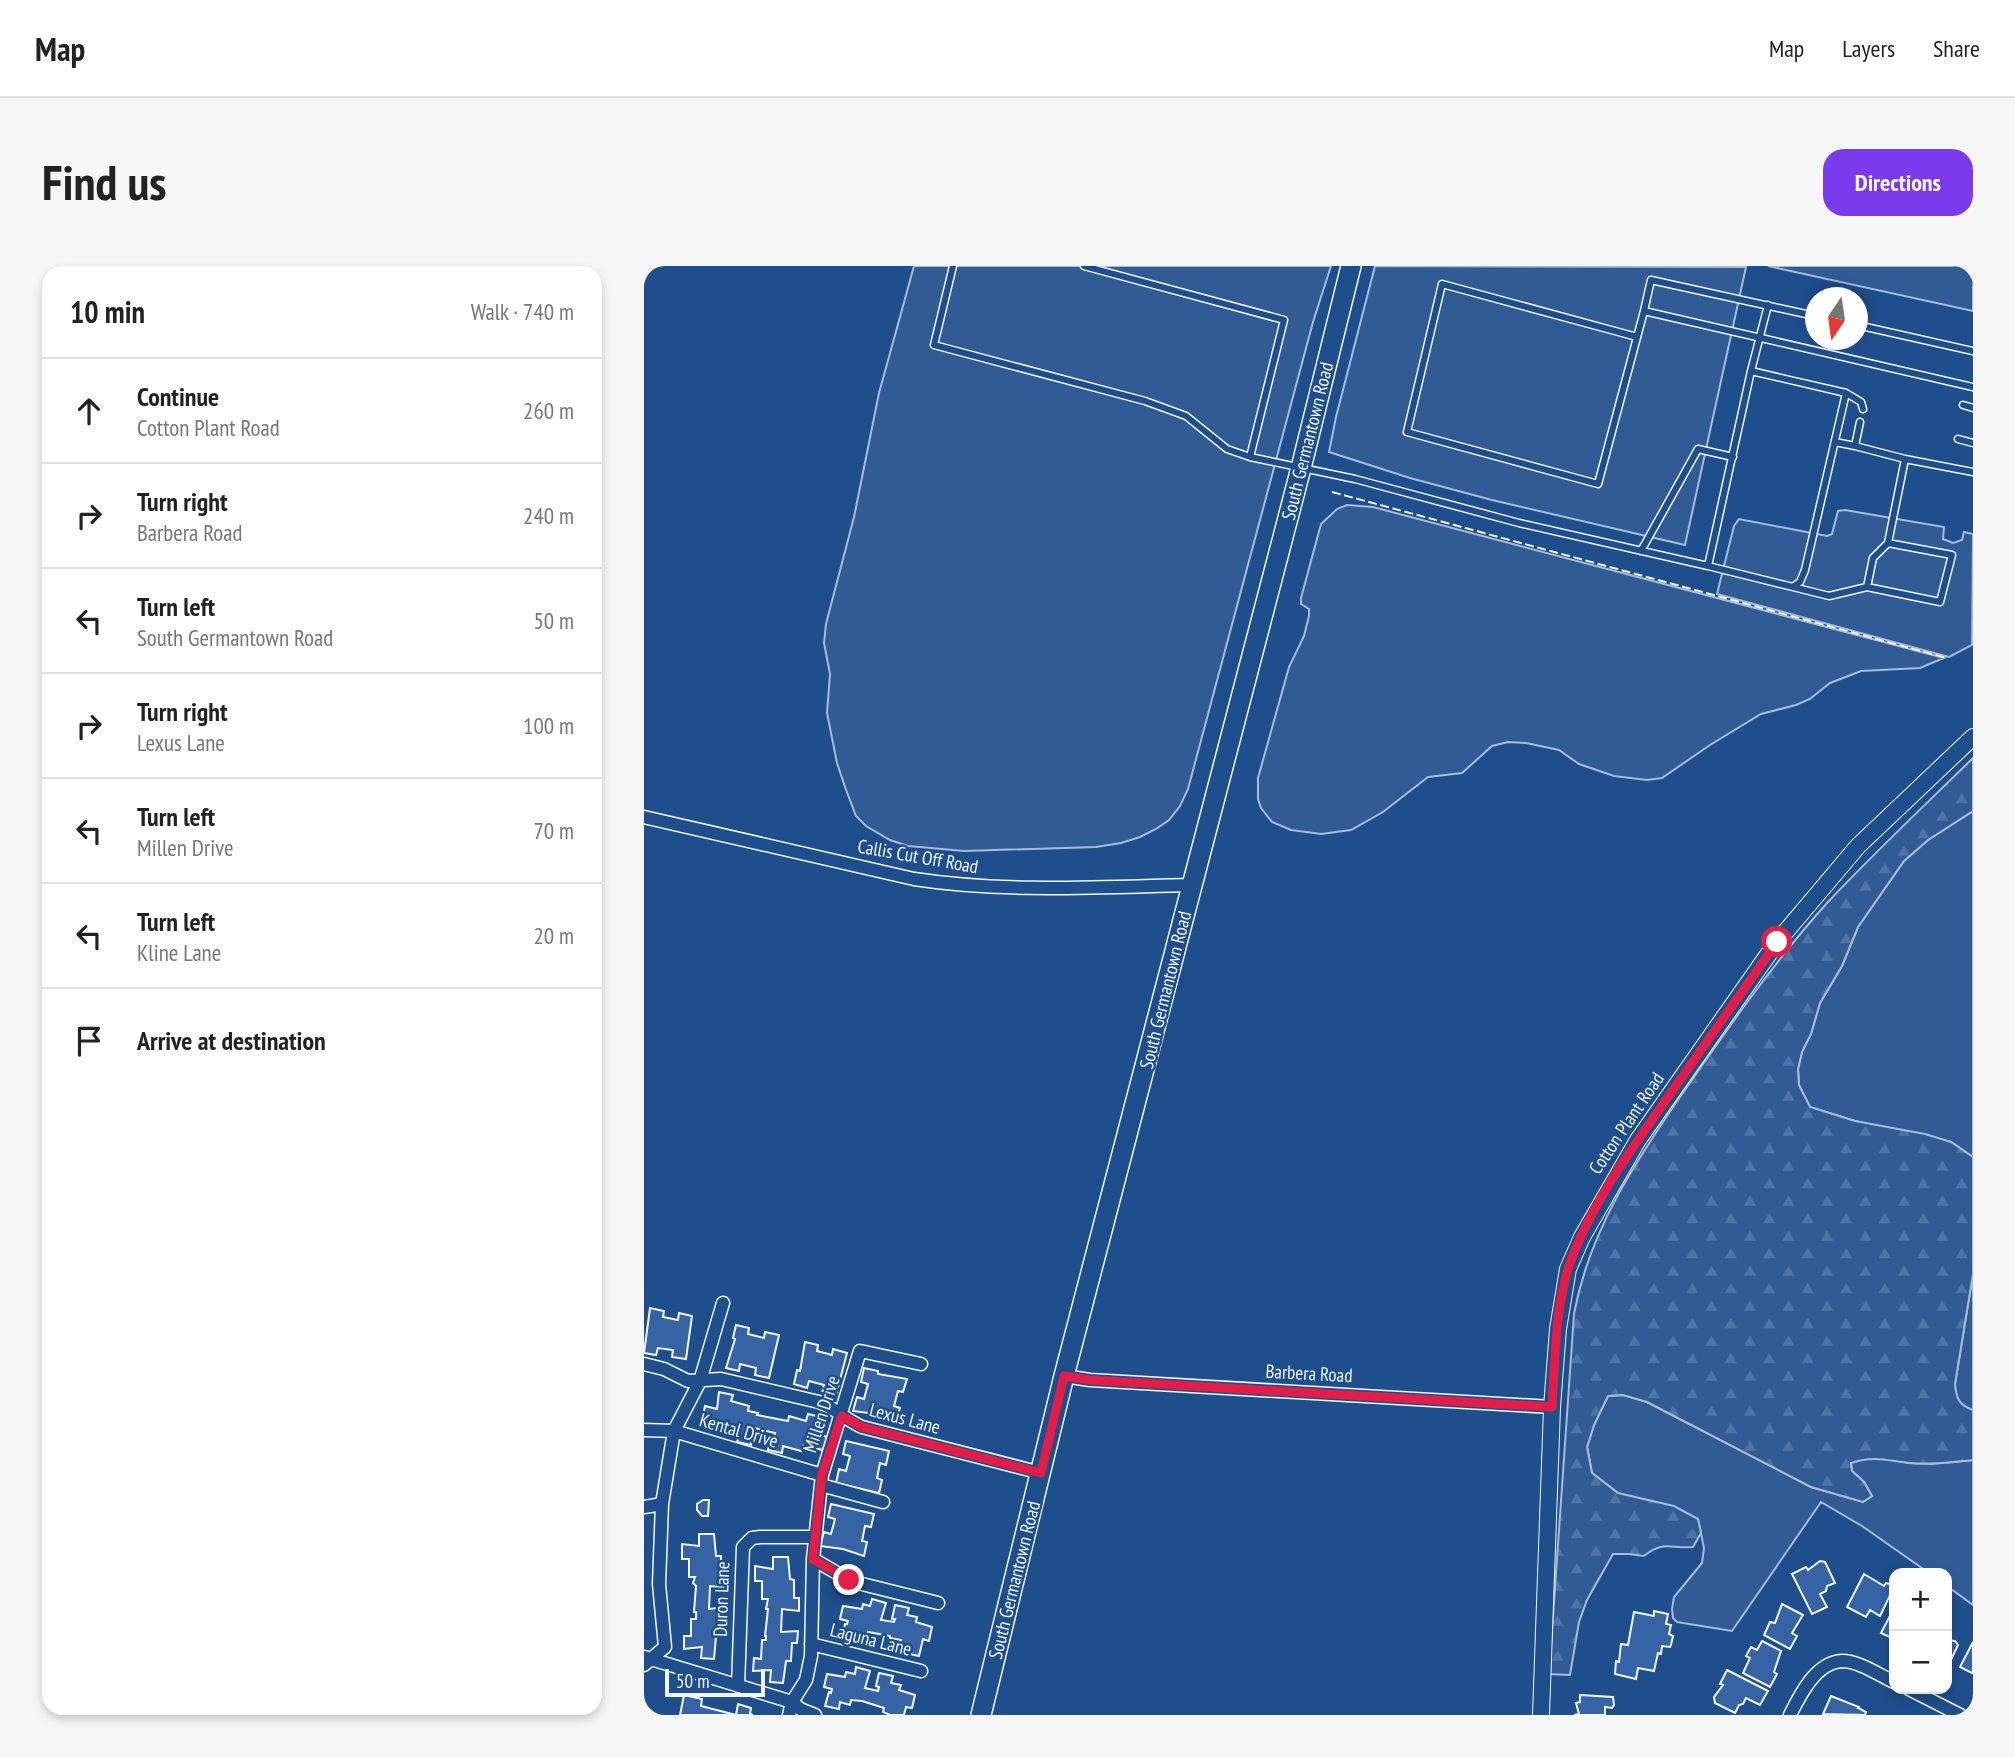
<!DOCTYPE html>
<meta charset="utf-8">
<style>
:root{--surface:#fff;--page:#f6f6f6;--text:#222;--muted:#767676;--line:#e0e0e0;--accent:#7c3aed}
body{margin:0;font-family:"PT Sans Narrow",sans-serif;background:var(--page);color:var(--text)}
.controls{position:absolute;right:21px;bottom:21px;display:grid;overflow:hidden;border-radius:14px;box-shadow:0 4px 10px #0003}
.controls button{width:63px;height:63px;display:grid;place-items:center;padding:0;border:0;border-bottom:2px solid var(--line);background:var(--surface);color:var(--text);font:35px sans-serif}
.compass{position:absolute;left:1161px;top:21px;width:63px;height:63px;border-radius:50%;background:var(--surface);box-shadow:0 4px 10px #0003;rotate:193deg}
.scale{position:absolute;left:21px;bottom:18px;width:100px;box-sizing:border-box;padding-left:7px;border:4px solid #f2f6ff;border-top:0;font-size:19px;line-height:24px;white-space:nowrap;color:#f2f6ff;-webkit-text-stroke:5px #1f4e8c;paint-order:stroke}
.stop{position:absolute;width:21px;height:21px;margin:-16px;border:5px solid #e11d48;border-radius:50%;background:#fff}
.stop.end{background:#e11d48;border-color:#fff;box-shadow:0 2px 7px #0008}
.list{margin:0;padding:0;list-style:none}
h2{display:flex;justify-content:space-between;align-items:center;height:91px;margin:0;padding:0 28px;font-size:30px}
h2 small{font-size:23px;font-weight:400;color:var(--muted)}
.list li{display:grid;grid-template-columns:46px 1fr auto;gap:21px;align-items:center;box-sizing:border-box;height:105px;padding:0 28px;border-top:2px solid var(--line)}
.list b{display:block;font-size:26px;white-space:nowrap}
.list p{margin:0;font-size:23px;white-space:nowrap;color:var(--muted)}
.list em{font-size:23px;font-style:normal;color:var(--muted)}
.icon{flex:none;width:38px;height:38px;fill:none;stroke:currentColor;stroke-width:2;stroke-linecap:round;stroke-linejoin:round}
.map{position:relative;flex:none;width:1329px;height:1449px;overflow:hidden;border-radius:21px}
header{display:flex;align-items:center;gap:42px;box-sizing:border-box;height:98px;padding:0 35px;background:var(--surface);border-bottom:2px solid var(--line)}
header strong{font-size:33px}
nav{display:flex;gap:38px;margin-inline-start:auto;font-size:24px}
.intro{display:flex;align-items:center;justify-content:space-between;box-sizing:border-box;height:168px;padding:0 42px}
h1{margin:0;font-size:49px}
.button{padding:18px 32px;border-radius:21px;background:var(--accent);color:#fff;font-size:24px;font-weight:700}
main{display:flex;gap:42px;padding:0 42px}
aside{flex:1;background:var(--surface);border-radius:21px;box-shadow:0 4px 10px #0003}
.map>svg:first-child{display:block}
</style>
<header>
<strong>Map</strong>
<nav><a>Map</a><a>Layers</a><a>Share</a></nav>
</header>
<div class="intro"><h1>Find us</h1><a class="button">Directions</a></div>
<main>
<aside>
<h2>10 min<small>Walk · 740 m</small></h2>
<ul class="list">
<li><svg class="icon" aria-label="ahead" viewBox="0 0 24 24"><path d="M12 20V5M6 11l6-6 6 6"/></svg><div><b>Continue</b><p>Cotton Plant Road</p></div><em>260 m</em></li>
<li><svg class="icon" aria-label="right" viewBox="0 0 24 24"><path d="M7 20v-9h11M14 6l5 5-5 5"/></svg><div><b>Turn right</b><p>Barbera Road</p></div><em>240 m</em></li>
<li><svg class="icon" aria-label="left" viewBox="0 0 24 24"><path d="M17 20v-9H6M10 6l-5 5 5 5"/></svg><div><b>Turn left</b><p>South Germantown Road</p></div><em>50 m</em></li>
<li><svg class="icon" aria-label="right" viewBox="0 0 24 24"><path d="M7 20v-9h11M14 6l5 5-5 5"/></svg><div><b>Turn right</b><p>Lexus Lane</p></div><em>100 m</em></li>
<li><svg class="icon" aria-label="left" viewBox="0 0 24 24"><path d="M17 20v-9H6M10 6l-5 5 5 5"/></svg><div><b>Turn left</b><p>Millen Drive</p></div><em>70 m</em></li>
<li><svg class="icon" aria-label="left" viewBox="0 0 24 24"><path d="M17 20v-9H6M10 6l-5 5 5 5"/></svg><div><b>Turn left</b><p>Kline Lane</p></div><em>20 m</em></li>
<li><svg class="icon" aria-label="arrive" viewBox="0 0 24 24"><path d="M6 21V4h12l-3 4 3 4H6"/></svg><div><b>Arrive at destination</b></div></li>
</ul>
</aside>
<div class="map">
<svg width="1329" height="1449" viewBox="0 0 1329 1449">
<defs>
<pattern id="forest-firs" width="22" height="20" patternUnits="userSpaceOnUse" patternTransform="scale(1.75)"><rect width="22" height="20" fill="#305b95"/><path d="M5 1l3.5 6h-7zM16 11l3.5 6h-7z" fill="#4e73a5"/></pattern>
</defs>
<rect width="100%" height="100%" fill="#1f4e8c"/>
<!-- built -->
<path fill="#305b95" stroke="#a8bbd7" stroke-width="2" d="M270,0H687L669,56L544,523L536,540L525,554L512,563L496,571L477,577L452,581L320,585L264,580L246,574L222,560L212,550L201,521L193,497L183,447L186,408L180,377L182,358L210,251L235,127Z
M731,0L1102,1L1041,279L848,234L766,212L685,186L692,151Z
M1124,0H1329V45Z
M703,239L729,241L1300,392L1276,402L1217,405L1199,412L1186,417L1166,433L1152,439L1117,448L1066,479L1018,512L1003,514L970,510L935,498L915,484L882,477L864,476L848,480L818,507L784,511L739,546L707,564L677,568L647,564L628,556L617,542L614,533V512L645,401L660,370L665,350V343L657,338V332L677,258L693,243Z
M1201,244L1300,261L1299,273L1309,277L1318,274L1320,266L1329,268L1328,379L1305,391L1073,328L1090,260L1095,253L1183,270L1188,268L1194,245Z
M1329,545V891L1307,876L1211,855L1166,841L1155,819L1154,803L1158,786L1167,768L1176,737L1198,700L1214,661L1260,595L1284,574Z
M1329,1008V1144L1320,1141L1312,1131L1311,1118Z
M979,1129L1003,1136L1167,1221L1219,1236L1228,1230L1220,1216L1208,1205L1207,1197L1218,1193L1241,1192L1265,1197L1287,1198L1329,1194V1339L1303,1320V1307H1285L1218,1260L1177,1236L1088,1365L1033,1356L1029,1352L1028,1343L1030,1331L1058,1297L1060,1282L1054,1253L974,1227L948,1207L943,1181L950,1159L964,1130Z"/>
<!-- forest -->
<path fill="url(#forest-firs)" stroke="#a8bbd7" stroke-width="2" d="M1329,492V545L1284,574L1260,595L1214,661L1198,700L1176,737L1167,768L1158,786L1154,803L1155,819L1166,841L1211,855L1281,868L1307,876L1329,891V1008L1311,1118C1312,1132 1315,1139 1329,1144V1194C1309,1196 1288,1199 1267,1197C1244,1195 1231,1189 1207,1197L1208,1205L1220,1216L1228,1230L1219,1236L1167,1221L1003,1136L979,1129L964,1130L950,1159L943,1181L948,1207L974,1227L1030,1240L1054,1253L1057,1267L1049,1281C1027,1283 1019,1274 1000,1290L985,1288H969L943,1334L935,1356L926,1409L905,1408L930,1048C945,966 990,898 1036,831C1082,765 1129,697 1183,637C1230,587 1280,540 1329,492Z"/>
<!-- building -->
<path fill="#3563a3" stroke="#f2f6ff" stroke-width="2" d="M6,1042L20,1045L19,1051L34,1054L35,1047L48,1050L42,1093L28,1091L29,1084L14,1082L12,1089L0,1087Z
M92,1059L105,1062L104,1068L120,1072L121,1066L135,1069L125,1112L111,1109L112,1102L96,1098L95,1105L82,1102L91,1073L89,1072Z
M161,1076L174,1079L173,1085L188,1089L189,1083L203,1087L192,1129L178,1126L180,1119L165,1115L163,1122L150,1118L153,1104L156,1105Z
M220,1102L234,1105V1108L263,1113L259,1126L254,1125L250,1140L256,1142L252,1155L232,1148L209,1145L213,1131L220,1133L224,1118L217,1116Z
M75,1126L89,1129L87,1135L105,1140L104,1145L114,1147L113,1149L144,1155L145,1150L162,1155L164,1148L177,1151L173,1168L183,1171L179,1184L159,1180L157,1185L139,1180L138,1187L124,1184L127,1171H130L131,1167L110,1162L107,1179L93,1176L95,1169L78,1165L80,1160L58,1154L61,1140L73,1143Z
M202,1175L245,1185L242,1199L236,1197L233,1212L238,1214L235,1227L192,1217L195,1203L202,1205L206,1190L199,1188Z
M59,1234H65L64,1250H58L53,1244V1238Z
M187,1238L230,1248L227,1261L221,1260L218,1275L223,1276L220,1290L199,1283L176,1280L180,1266L187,1268L191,1253L184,1251Z
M55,1268H70L72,1290H77V1308H83V1322L66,1320L65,1343L83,1341V1353H77V1371H72L70,1393L57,1392L58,1381L40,1383V1370H47V1353H52V1346H50L52,1320L49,1317L51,1311H45V1293H38V1278L55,1280Z
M129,1291H144L146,1313L150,1314V1332H155V1345L138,1343L137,1366L154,1365L153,1377H148L147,1395H142L139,1417L126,1416L127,1404L109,1405L110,1392L117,1393L118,1374H122V1370H121L124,1343H122L124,1333H118V1315H111V1300L129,1303Z
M1176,1295L1181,1296L1191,1317L1183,1320L1182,1325L1176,1328L1183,1341L1168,1348L1148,1308L1162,1301L1164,1304Z
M1220,1308L1240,1320L1242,1317L1245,1318L1250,1321L1236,1350L1226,1344L1222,1351L1203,1341Z
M228,1333L242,1337L237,1354L250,1356L251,1353H248L251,1339L265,1342L263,1349L273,1351L272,1356L288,1361L285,1375L279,1373L275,1390L261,1387L263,1380L256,1379L257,1374L246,1372V1370L224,1366L223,1370L213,1368L211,1375L198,1372L201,1358H203L204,1355L196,1353L199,1340L218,1343L219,1338L226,1340Z
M1138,1338L1159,1349L1148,1367L1153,1370L1146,1383L1120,1369L1126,1356L1131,1357Z
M1249,1344H1250V1373L1237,1367Z
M1010,1345L1024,1348L1022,1358L1027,1359L1025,1368L1029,1370L1027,1379L1026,1381L1018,1380L1017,1388L1014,1387L1010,1405L994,1402L992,1413L971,1408L972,1395L975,1396L977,1378L984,1379L990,1346L1010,1350Z
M1303,1374L1311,1375L1314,1379L1303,1402Z
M1118,1375L1137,1385L1130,1406L1133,1408L1126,1421L1099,1407L1106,1392L1102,1390L1107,1381L1113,1384Z
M1329,1376V1406L1328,1407L1316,1401Z
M212,1401L226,1405L221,1422L234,1425L235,1421L232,1420L235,1407L249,1410L247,1417L257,1419L255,1424L271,1429L268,1442L262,1441L260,1449H246L239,1446L240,1442L218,1435L207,1434L206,1439L196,1436L195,1443L181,1440L185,1426L187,1427L188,1423L180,1421L183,1408L201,1411L202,1406L211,1408Z
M1083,1404L1124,1425L1116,1439L1102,1432L1099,1438L1095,1439L1091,1447L1071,1437L1070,1431L1079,1419L1076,1418Z
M40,1429L58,1433L57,1440L92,1449L94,1438L107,1442L106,1448L109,1449H36Z
M936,1429L969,1431L970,1439L968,1442L961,1441V1449H930L935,1448L932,1437L936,1436Z
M1187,1430L1215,1441L1214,1442L1222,1446L1221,1449L1179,1448Z"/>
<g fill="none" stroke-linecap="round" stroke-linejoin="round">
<defs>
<path id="service" d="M309,0L290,79L501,135L542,150L583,183L606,191L711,213L875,257L1064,300L1107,105L1202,127L1161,304L1156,316L1149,321L1064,300
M440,0L640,54L606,191
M1171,50L1007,14L1000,45L1329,121
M1213,59L1329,85
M993,71L798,18L763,166L954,218L1000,45
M1107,105L1124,39
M1202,127L1217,136L1219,143
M1319,139L1329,142
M1314,173L1329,177
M1191,176L1211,180L1216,156
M1211,180L1261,193
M1244,277L1308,289L1296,336L1223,321L1229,292L1244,277L1261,193L1329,206
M997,285L1054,183L1089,191
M1149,321L1185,330L1223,321"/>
<path id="minor" d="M0,551L270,613C362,627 455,621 547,619
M0,1098L20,1103L44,1115L77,1113L175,1136C191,1142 202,1154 218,1161L397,1207
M420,1110L446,1114L908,1141
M0,1164L30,1165L178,1209
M177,1219L239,1236
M0,1241L18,1238
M169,1293L198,1310L214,1317L294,1337
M167,1378L277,1405
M0,1391L148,1436L156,1443L171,1449
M0,1399L21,1381L15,1318L18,1238L30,1165L56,1115L79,1037
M94,1420L99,1281L108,1272L116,1271H171
M1265,1423L1316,1449
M145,1449L148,1436L162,1414L167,1390L169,1293L178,1209L216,1085L277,1098
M1146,1449C1156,1429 1172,1396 1198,1395C1215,1395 1235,1409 1250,1416"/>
<path id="tertiary" d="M897,1449L908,1141L914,1063L924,1003L938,971L994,874L1133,676L1214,580L1329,471"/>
<path id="primary" d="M337,1449L420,1110L657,202L707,0"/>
</defs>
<!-- service casing -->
<use href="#service" stroke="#f2f6ff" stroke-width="9"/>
<!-- minor casing -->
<use href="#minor" stroke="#f2f6ff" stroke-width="15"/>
<!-- tertiary casing -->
<use href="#tertiary" stroke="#f2f6ff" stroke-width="18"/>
<!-- primary casing -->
<use href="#primary" stroke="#f2f6ff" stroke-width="22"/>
<!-- service -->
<use href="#service" stroke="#1f4e8c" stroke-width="6"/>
<!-- minor -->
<use href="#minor" stroke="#1f4e8c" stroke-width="12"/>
<!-- tertiary -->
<use href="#tertiary" stroke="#1f4e8c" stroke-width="16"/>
<!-- primary -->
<use href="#primary" stroke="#1f4e8c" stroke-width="19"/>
<!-- fence -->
<path stroke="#f2f6ff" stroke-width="2" stroke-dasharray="9 3.5" stroke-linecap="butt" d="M688,226L1303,392"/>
</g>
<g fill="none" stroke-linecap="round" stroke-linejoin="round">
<!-- route -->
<path stroke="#e11d48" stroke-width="9" d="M205,1314L169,1293L178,1209L198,1150L218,1161L397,1207L420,1110L446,1114L908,1141C911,1096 911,1047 924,1003C945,940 991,878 1029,824C1064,775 1098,725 1133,676"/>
</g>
<g text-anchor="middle" stroke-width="5" stroke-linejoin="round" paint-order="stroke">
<!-- street labels -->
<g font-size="19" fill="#f2f6ff" stroke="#1f4e8c">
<text transform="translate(663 175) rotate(-76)" y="7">South Germantown Road</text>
<text transform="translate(274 590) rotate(10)" y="7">Callis Cut Off Road</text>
<text transform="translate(521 724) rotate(-76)" y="7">South Germantown Road</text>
<text transform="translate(982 857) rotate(-56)" y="7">Cotton Plant Road</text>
<text transform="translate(665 1107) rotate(3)" y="7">Barbera Road</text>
<text transform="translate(177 1148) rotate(-72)" y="7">Millen Drive</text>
<text transform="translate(261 1152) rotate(15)" y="7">Lexus Lane</text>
<text transform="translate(95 1164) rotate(16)" y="7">Kental Drive</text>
<text transform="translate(370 1314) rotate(-76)" y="7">South Germantown Road</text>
<text transform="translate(77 1333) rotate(-88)" y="7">Duron Lane</text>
<text transform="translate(227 1373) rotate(14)" y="7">Laguna Lane</text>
</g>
</g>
</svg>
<div class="controls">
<button>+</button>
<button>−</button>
</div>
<svg class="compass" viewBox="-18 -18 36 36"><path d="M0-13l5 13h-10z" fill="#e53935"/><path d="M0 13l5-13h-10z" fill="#767676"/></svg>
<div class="scale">50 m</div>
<div class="stop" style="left:1133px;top:676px"></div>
<div class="stop end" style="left:205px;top:1314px"></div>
</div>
</main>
